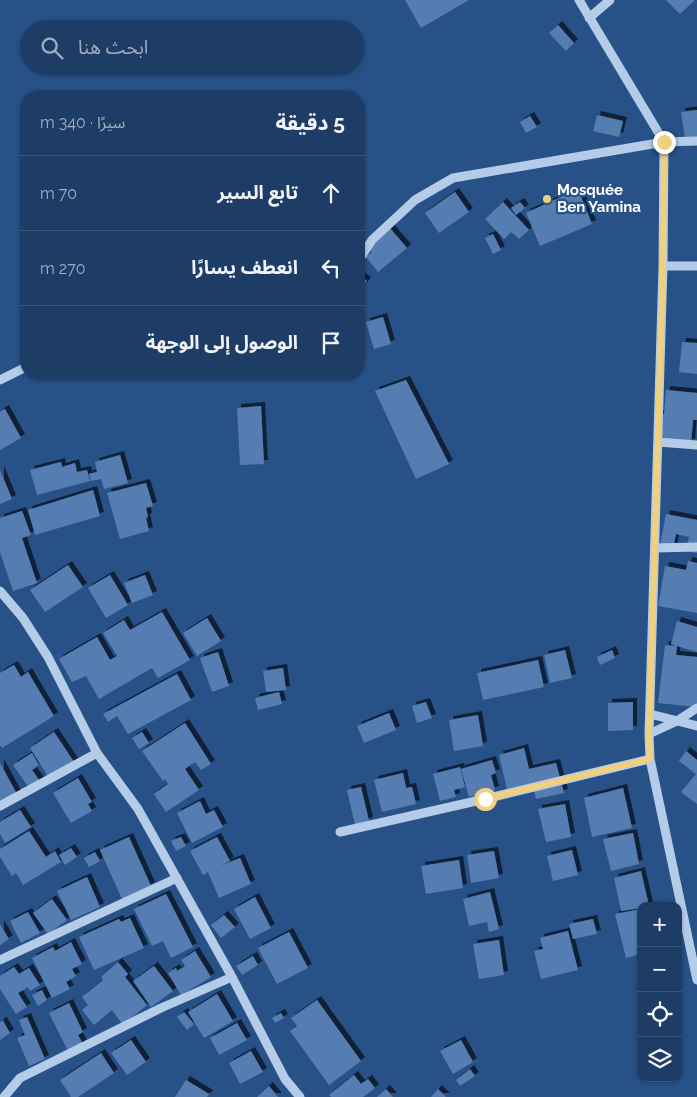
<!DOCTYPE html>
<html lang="ar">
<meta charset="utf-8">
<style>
:root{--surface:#1e3d66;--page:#26446c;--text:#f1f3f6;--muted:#a1aebf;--line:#3c567a}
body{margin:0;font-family:Raleway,"Noto Sans Arabic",sans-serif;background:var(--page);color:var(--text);direction:rtl}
.controls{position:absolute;right:15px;bottom:15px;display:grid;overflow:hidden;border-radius:10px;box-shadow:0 1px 4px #0004}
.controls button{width:45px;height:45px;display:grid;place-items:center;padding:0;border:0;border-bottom:1px solid var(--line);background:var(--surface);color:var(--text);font:25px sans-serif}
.stop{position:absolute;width:15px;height:15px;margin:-11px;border:4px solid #f0d07c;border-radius:50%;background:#fff}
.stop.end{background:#f0d07c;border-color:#fff;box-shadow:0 1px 5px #0008}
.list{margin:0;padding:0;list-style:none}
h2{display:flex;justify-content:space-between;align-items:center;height:65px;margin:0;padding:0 20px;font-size:21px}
h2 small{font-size:16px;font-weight:400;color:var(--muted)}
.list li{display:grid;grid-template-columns:32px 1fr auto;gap:15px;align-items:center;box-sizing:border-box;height:75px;padding:0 20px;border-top:1px solid var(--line)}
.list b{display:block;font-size:19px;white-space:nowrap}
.list em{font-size:16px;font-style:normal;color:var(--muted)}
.icon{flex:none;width:28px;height:28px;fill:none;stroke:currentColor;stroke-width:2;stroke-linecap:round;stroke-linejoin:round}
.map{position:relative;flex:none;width:697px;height:1097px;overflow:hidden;direction:ltr}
.search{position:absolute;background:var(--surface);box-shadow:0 1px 4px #0004;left:20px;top:20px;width:345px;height:55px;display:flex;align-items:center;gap:12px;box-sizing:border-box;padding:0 18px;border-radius:28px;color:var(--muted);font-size:19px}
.panel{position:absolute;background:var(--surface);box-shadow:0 1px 4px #0004;left:20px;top:90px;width:345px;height:290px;border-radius:20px;direction:rtl}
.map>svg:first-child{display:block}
</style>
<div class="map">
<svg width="697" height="1097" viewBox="0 0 697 1097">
<defs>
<filter id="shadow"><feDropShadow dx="4" dy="-4" stdDeviation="0" flood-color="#0009"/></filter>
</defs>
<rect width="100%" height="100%" fill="#285188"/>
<!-- building -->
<path fill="#557db2" filter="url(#shadow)" d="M405,0H469L421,28Z
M666,0H695L680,14Z
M558,25L574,43L566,51L549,33Z
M697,110V144L686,145L681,112Z
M597,115L623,121L619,137L593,131Z
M530,116L537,127L526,133L520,122Z
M578,189L592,224L540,246L526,213Z
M455,192L469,212L439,233L425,213Z
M503,202L529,230L519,239L511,232L504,239L485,219Z
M520,202L525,208L516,215L511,208Z
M389,227L407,248L378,272L366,257L372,252L367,245Z
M493,234L501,250L493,254L485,238Z
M359,275L367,281L359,292Z
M383,317L391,344L374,349L366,322Z
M682,342L697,343V374L679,372Z
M406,380L449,464L416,479L375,391Z
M666,390L697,393V420H693L691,443L657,440L659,414H664Z
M261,406L264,464L240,465L237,408Z
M5,409L21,438L0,450V412Z
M120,455L128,483L104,489L101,479L91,481L89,474L97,472L95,462Z
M61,462L62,467L75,463L77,472L87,470L90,481L37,495L30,470Z
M0,470L12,499L0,504Z
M146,483L153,506L146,508L148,517L146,518L149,531L120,539L107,493Z
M93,490L100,516L35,535L28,510Z
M22,511L31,535L22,538L37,583L13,591L0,552V518Z
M666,514L697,520V553L686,551L689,537L676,534L673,548L660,545Z
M688,561L697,563V613L658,606L665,566L686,570Z
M68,565L83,587L45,612L30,590Z
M110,575L128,605L106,618L88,588Z
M145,575L153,595L132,603L124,583Z
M162,612L190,660L158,678L152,668L99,699L86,676L72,682L59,659L97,637L110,660L117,656L103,633L124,620L130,630Z
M207,618L221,641L197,656L183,633Z
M677,621L697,627V652L677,646L676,655L697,657V707L658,703L665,645L676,646L671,644Z
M565,650L572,678L550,683L544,655Z
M612,650L615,658L600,665L597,657Z
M218,652L229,686L212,692L200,658Z
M538,660L544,687L483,700L477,673Z
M14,665L21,677L28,672L54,716L2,748L0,745V673Z
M283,668L286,690L266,692L263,671Z
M177,674L191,700L128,734L117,716L108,722L103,714Z
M279,692L282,704L258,710L255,698Z
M426,702L432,718L417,723L412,706Z
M633,702V730L608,731V703Z
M389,713L396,730L364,743L357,726Z
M478,715L483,746L454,751L449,720Z
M185,723L211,764L201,770L195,762L185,769L199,790L166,812L154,794L168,784L165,779L163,781L142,751Z
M54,732L76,765L51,781L30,748Z
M142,732L149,743L139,749L132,738Z
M524,748L529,769L556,763L564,793L536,799L532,783L507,789L499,755Z
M686,751L697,760V804L681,792L696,774L679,761Z
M32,753L39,765L32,770L42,784L31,791L13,765Z
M492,760L496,773L491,775L495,790L469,797L461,769Z
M0,763L18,796L0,806Z
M460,767L465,787L454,790L456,797L440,801L433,774Z
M403,773L406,788L412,787L416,804L382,812L374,780Z
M78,778L92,802L88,804L92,811L71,823L53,793Z
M361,787L369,821L355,825L347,790Z
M623,788L632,828L592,837L584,798Z
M200,801L206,814L214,810L223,827L192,843L177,813Z
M565,804L571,837L546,842L538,809Z
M20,810L31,827L5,843L0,834V822Z
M29,831L46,857L55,851L61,862L23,885L16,873L12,876L0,857V849Z
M633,833L639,864L611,871L603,839Z
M129,837L151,886L122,899L100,850Z
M181,837L186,846L176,851L171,841Z
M217,837L230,861L220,866L240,858L251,884L219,898L208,872L203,875L190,851Z
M71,848L77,857L65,865L59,855Z
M572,850L578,875L553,881L547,856Z
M494,851L499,878L471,883L467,855Z
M95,852L100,861L89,867L84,858Z
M459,860L463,888L426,894L421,866Z
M641,871L649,906H641V908L621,911L614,878Z
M87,877L100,907L71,920L57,891Z
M490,892L499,929L489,932L487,922L469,926L463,899Z
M166,894L193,947L171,958L163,941L152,946L134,909Z
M255,897L271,928L250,939L234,909Z
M52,899L67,920L48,934L33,913Z
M641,909V954L626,958L615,914Z
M28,912L40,933L21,943L10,921Z
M224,915L235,927L221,938L211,925Z
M130,918L144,948L94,970L79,937L119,919L121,922Z
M593,919L597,934L573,939L569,924Z
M0,924L9,939L0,945Z
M568,931L578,970L541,979L534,951L543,949L540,938Z
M289,932L308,968L277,984L258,948Z
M499,940L504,975L479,979L473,944Z
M71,942L82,964L72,969L76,976L66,982L70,989L52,998L32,958L53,947L55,951Z
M195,951L211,977L181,995L168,973L176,968L177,971L185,966L181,960Z
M253,956L258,965L242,975L236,966Z
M118,962L128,974L125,977L147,1005L123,1025L112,1010L94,1025L82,1010L88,1005L82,997L103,980L101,977Z
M154,966L173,991L151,1007L133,981Z
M14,967L19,974L29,968L40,985L30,991L28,987L18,993L27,1007L16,1014L0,989V976Z
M42,990L47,1000L38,1006L32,995Z
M217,994L233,1021L204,1038L188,1012Z
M317,1000L361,1061L329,1085L290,1031L297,1026L291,1018Z
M69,1003L83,1032L78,1035L83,1044L68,1051L49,1013Z
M184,1012L194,1024L187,1030L177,1017Z
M281,1013L284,1018L275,1023L272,1018Z
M27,1017L45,1059L29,1066L17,1038L25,1035L19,1020Z
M3,1021L10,1033L0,1040V1022Z
M237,1023L247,1040L219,1055L210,1038Z
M131,1040L146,1062L127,1075L111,1053Z
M461,1040L473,1062L453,1074L440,1051Z
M251,1051L263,1072L240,1084L229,1063Z
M101,1053L114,1073L78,1097H71L60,1080Z
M470,1069L475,1076L460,1086L456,1080Z
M354,1075L361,1084L368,1079L375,1088L363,1097H331L329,1095Z
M186,1080L209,1094L207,1097H175Z
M269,1086L278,1097H257Z
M386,1089L393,1097H377Z
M438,1089L446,1097H431Z"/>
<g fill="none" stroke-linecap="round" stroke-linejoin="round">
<!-- minor -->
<path stroke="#b5cce9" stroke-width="9" d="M579,0L664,142L697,141
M589,18L610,0
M359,260L372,240L415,200L453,178L664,142L663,266L649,734L650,759L697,980
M663,266H697
M87,374L98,375L105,374
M0,380L26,367
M658,442L697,445
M655,548L697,547
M0,591L23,618L48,657L97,753L138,809L232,977L285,1079L300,1097
M650,714L697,726
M649,734L677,721L697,708
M0,806L97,753
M340,832L485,799L650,759
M0,960L177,878
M4,1097L20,1078L161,1008L232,977"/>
</g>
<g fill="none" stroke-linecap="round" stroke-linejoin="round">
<!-- route -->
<path stroke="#f0d07c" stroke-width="6" d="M485,799L650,759L649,734L663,266L664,142"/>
</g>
<!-- markers -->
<circle fill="#f0d07c" stroke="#285188" stroke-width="2" cx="547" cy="199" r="5"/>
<g text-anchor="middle" stroke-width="4.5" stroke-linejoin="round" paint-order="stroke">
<!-- poi labels -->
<g font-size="15" font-weight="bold" fill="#fff" stroke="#285188" text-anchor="start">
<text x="557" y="195">Mosquée<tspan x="557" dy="17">Ben Yamina</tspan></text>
</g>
</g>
</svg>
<div class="controls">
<button>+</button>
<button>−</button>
<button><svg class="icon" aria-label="locate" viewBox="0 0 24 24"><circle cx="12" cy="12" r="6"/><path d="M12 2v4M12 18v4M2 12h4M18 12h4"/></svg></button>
<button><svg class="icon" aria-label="layers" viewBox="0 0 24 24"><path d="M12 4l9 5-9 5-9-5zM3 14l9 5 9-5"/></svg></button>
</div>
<div class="stop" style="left:485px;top:799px"></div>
<div class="stop end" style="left:664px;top:142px"></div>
<div class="search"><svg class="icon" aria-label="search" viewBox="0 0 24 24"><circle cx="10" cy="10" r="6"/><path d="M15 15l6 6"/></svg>ابحث هنا</div>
<section class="panel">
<h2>5 دقيقة<small>سيرًا · 340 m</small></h2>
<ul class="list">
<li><svg class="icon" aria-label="ahead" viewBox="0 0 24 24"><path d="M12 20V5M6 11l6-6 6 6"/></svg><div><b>تابع السير</b></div><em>70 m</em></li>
<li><svg class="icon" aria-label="left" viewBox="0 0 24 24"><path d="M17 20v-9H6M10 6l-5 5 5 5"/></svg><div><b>انعطف يسارًا</b></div><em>270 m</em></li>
<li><svg class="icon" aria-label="arrive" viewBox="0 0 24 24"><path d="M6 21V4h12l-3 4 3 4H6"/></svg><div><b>الوصول إلى الوجهة</b></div></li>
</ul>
</section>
</div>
